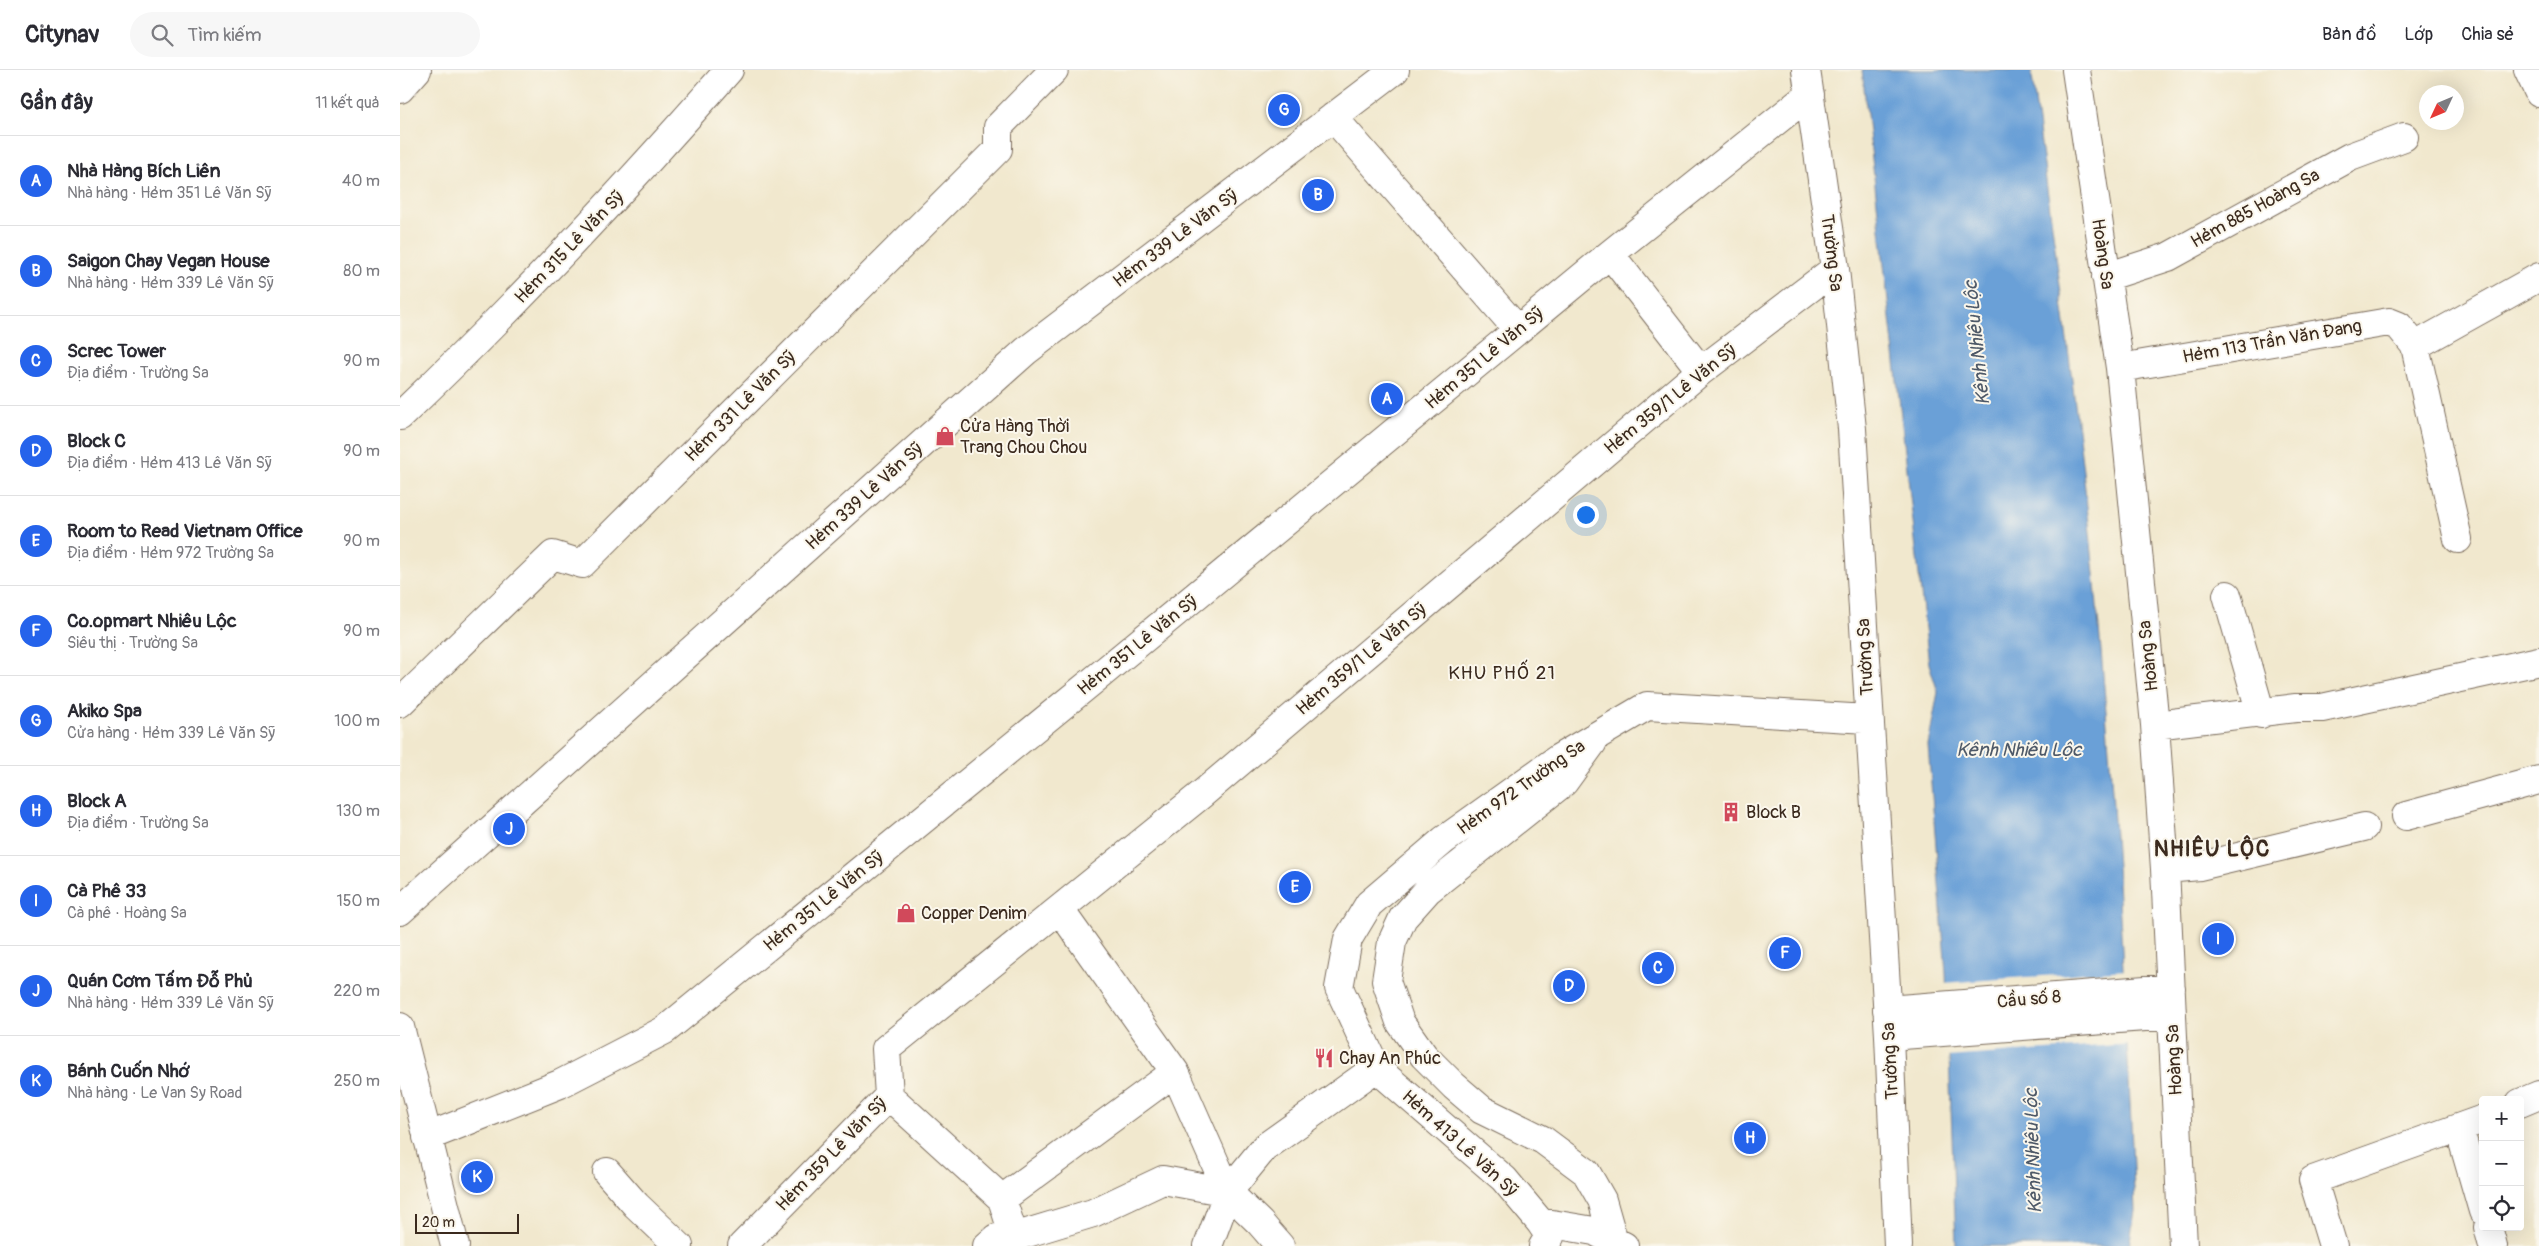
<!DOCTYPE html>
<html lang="vi">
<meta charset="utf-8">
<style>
:root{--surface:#fff;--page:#f7f7f7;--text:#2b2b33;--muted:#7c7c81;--line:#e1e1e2;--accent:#2563eb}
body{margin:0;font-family:Pangolin,sans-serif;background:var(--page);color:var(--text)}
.controls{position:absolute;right:15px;bottom:15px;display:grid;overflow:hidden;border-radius:5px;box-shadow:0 5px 20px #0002}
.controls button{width:45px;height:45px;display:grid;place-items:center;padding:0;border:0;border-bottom:1px solid var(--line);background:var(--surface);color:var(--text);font:25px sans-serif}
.compass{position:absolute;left:2019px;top:15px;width:45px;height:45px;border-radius:50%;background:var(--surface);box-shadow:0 5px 20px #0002;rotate:226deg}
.scale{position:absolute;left:15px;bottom:12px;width:104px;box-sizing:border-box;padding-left:5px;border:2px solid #3b2a1e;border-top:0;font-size:14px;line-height:18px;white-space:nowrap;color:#3b2a1e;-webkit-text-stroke:4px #fbf7ec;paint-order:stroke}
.you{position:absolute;left:1185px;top:444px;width:18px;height:18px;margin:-12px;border:4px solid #fff;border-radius:50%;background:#1a73e8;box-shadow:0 0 0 8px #1a73e833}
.badge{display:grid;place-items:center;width:32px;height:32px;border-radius:50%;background:var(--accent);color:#fff;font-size:16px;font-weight:700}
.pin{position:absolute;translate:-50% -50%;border:2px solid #fff;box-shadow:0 1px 5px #0006}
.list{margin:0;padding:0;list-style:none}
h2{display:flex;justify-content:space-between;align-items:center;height:65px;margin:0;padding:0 20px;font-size:21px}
h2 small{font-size:16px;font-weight:400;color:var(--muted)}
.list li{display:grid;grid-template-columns:32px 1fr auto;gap:15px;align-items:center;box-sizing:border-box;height:90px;padding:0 20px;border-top:1px solid var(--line)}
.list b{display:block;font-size:19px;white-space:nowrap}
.list p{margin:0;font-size:16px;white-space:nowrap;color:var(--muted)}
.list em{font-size:16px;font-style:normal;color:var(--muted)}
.icon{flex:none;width:28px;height:28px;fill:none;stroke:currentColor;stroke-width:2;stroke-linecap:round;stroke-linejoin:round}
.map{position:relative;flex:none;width:2139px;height:1176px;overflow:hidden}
header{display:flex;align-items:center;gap:30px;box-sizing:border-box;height:70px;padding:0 25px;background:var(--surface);border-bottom:1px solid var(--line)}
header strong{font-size:24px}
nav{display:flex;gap:28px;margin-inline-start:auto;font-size:18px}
.search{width:350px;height:45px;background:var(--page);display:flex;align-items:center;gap:12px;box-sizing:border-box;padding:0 18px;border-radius:28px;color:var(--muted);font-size:19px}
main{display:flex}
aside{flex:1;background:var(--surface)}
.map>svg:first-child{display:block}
</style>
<header>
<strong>Citynav</strong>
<div class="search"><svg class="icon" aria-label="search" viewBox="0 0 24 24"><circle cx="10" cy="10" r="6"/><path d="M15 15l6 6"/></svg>Tìm kiếm</div>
<nav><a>Bản đồ</a><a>Lớp</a><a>Chia sẻ</a></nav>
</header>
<main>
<aside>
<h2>Gần đây<small>11 kết quả</small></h2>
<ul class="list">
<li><span class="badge">A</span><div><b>Nhà Hàng Bích Liên</b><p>Nhà hàng · Hẻm 351 Lê Văn Sỹ</p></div><em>40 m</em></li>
<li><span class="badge">B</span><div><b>Saigon Chay Vegan House</b><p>Nhà hàng · Hẻm 339 Lê Văn Sỹ</p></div><em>80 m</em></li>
<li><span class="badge">C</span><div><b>Screc Tower</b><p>Địa điểm · Trường Sa</p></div><em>90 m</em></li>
<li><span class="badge">D</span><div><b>Block C</b><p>Địa điểm · Hẻm 413 Lê Văn Sỹ</p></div><em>90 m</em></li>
<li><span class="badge">E</span><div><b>Room to Read Vietnam Office</b><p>Địa điểm · Hẻm 972 Trường Sa</p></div><em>90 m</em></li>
<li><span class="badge">F</span><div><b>Co.opmart Nhiêu Lộc</b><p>Siêu thị · Trường Sa</p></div><em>90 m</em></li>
<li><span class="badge">G</span><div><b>Akiko Spa</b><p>Cửa hàng · Hẻm 339 Lê Văn Sỹ</p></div><em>100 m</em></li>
<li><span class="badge">H</span><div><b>Block A</b><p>Địa điểm · Trường Sa</p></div><em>130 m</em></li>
<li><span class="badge">I</span><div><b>Cà Phê 33</b><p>Cà phê · Hoàng Sa</p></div><em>150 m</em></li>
<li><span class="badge">J</span><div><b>Quán Cơm Tấm Đỗ Phủ</b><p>Nhà hàng · Hẻm 339 Lê Văn Sỹ</p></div><em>220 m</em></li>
<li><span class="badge">K</span><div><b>Bánh Cuốn Nhớ</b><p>Nhà hàng · Le Van Sy Road</p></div><em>250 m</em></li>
</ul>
</aside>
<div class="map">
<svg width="2139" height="1176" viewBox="0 0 2139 1176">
<rect width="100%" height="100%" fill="#fbf7ec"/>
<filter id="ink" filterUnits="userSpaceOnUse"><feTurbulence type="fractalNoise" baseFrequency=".02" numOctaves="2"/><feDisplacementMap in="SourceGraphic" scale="10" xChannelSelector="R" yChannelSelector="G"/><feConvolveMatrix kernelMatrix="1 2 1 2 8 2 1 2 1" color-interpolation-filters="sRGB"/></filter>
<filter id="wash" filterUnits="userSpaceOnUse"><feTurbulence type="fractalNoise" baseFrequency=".0096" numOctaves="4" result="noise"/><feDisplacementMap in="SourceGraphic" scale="20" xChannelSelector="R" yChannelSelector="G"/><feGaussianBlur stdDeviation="1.12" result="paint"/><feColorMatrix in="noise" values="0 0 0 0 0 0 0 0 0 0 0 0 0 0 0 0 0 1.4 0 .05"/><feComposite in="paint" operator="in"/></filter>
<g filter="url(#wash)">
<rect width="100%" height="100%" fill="#f1e8ce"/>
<!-- water -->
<path fill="#6aa0d7" stroke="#52657a" d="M1462,0H1631C1652,154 1673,308 1690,463C1713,689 1725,915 1735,1141L1729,1176H1556L1546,903L1528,675L1538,622L1529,594Z"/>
<!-- pier -->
<path fill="#f1e8ce" d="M1727,900L1730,974L1547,987L1544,913Z"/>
</g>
<g filter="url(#ink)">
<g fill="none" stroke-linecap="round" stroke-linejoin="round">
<defs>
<path id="minor" d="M1406,0L1435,199L1452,359L1489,966L1498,1176
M1676,0L1720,298L1755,655L1765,799L1783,1176
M2128,0L2139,23
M0,19L17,0
M933,47L1118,260
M1210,184L1301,301
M1706,207L1768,187L1950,87L2004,67
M1720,298L1989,252L1999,256L2015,276
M0,346C116,236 224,120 329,0
M2058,469L2015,276L2139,207
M1827,525L1861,644
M0,633L153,485L182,494L598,79V57L654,0
M1755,655L1896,638H1922L2139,591
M1193,672L1164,712L1028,820L1003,848L992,872L986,911L1000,952L1024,986L1054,1016L1082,1040L1143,1070L1186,1102L1202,1130L1214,1172
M2006,746L2139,710
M1765,799L1800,796L1964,757
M660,840L775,1002L828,1122L860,1153L880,1176
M0,841L626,281L995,0
M1487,940L1771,918
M1489,966L1772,945
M489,1026L602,1129L614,1167
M2120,1033L2139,1025
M2059,1058L2083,1141
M27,1067L160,1014L265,960L700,605L1210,184L1410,24
M207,1102L236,1135L279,1176
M602,1129L775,1002
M1140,1152L1194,1161L1224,1176
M2088,1157L2093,1176
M342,1176L489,1026L486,979L802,724L1301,301L1435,199
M587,1176L596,1168L614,1167L693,1143L763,1110L828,1122
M808,1176L828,1122L864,1078L976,998
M1143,1176L1150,1167L1140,1152L1104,1109L976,998L939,918L948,869L969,834L1044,770L1159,688L1247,636L1468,649
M1933,1176L1913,1110L2083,1049"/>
<path id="major" d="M0,957L55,1176"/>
</defs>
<!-- minor casing -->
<use href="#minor" stroke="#7b6c5c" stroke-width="30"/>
<!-- major casing -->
<use href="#major" stroke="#7b6c5c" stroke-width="30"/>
<!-- minor -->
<use href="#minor" stroke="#fff" stroke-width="28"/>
<!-- major -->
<use href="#major" stroke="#fff" stroke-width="28"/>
</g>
</g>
<!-- icons -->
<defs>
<symbol id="shop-bare" viewBox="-9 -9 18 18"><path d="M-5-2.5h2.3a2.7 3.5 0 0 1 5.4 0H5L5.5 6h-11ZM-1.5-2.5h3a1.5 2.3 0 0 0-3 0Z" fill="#d1495b" stroke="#fbf7ec" stroke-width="2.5" paint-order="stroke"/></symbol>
<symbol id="building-bare" viewBox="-9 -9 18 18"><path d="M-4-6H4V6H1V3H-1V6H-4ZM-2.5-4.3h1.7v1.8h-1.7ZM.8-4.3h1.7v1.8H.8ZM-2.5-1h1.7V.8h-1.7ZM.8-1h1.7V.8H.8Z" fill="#d1495b" stroke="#fbf7ec" stroke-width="2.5" paint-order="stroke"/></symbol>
<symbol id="restaurant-bare" viewBox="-9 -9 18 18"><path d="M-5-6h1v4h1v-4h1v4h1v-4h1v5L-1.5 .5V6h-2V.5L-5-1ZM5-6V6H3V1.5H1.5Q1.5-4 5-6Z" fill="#d1495b" stroke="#fbf7ec" stroke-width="2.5" paint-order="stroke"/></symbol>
</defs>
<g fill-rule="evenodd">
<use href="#shop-bare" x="531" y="352" width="28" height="28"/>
<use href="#building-bare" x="1317" y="728" width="28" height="28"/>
<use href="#shop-bare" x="492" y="829" width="28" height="28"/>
<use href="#restaurant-bare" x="910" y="974" width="28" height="28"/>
</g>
<g text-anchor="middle" stroke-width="4" stroke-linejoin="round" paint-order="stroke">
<!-- street labels -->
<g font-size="18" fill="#3b2a1e" stroke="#fbf7ec">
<text transform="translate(1855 138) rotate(-29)" y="6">Hẻm 885 Hoàng Sa</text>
<text transform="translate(775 168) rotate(-37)" y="6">Hẻm 339 Lê Văn Sỹ</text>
<text transform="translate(169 177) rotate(-46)" y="6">Hẻm 315 Lê Văn Sỹ</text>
<text transform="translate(1432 183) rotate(83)" y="6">Trường Sa</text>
<text transform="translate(1703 184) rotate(82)" y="6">Hoàng Sa</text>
<text transform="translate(1872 271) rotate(-10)" y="6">Hẻm 113 Trần Văn Đang</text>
<text transform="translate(1084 288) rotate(-40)" y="6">Hẻm 351 Lê Văn Sỹ</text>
<text transform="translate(1270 329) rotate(-39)" y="6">Hẻm 359/1 Lê Văn Sỹ</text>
<text transform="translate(340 336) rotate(-45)" y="6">Hẻm 331 Lê Văn Sỹ</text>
<text transform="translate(464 426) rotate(-42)" y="6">Hẻm 339 Lê Văn Sỹ</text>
<text transform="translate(737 575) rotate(-39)" y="6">Hẻm 351 Lê Văn Sỹ</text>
<text transform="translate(1748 586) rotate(-96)" y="6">Hoàng Sa</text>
<text transform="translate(1465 587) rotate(-93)" y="6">Trường Sa</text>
<text transform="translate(961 589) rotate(-40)" y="6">Hẻm 359/1 Lê Văn Sỹ</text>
<text transform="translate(1121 717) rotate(-35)" y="6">Hẻm 972 Trường Sa</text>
<text transform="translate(423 831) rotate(-39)" y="6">Hẻm 351 Lê Văn Sỹ</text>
<text transform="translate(1629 929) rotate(-5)" y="6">Cầu số 8</text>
<text transform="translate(1774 990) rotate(-93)" y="6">Hoàng Sa</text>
<text transform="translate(1490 991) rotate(-93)" y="6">Trường Sa</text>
<text transform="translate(1060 1073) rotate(42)" y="6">Hẻm 413 Lê Văn Sỹ</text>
<text transform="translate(431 1084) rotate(-46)" y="6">Hẻm 359 Lê Văn Sỹ</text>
</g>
<!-- poi labels -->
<g font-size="18" fill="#3b2a1e" stroke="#fbf7ec" text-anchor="start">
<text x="560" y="362">Cửa Hàng Thời<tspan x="560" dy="21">Trang Chou Chou</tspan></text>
<text x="1346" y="748">Block B</text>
<text x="521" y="849">Copper Denim</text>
<text x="939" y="994">Chay An Phúc</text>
</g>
<!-- water labels -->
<g font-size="19" font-style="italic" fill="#4e5968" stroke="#fbf7ec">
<text transform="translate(1576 273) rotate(-96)" y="7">Kênh Nhiêu Lộc</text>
<text x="1619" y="686">Kênh Nhiêu Lộc</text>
<text transform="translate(1632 1081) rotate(-92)" y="7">Kênh Nhiêu Lộc</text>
</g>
<!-- neighbourhood labels -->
<g font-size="19" letter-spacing="1" fill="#3b2a1e" stroke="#fbf7ec">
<text x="1102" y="609">KHU PHỐ 21</text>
</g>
<!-- district labels -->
<g font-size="22" font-weight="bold" letter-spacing="1" fill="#3b2a1e" stroke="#fbf7ec">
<text x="1812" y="786">NHIÊU LỘC</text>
</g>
</g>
</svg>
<div class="controls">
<button>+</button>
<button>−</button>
<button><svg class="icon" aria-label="locate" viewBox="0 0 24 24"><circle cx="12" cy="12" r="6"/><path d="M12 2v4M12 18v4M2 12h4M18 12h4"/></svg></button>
</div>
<svg class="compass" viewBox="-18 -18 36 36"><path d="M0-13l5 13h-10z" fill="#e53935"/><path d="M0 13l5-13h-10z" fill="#7c7c81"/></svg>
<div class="scale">20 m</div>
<div class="you"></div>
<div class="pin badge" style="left:987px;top:329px">A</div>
<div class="pin badge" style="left:918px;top:125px">B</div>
<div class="pin badge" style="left:1258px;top:898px">C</div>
<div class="pin badge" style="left:1169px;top:916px">D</div>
<div class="pin badge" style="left:895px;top:817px">E</div>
<div class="pin badge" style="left:1385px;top:883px">F</div>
<div class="pin badge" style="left:884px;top:40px">G</div>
<div class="pin badge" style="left:1350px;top:1068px">H</div>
<div class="pin badge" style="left:1818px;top:869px">I</div>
<div class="pin badge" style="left:109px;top:759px">J</div>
<div class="pin badge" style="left:77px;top:1107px">K</div>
</div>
</main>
